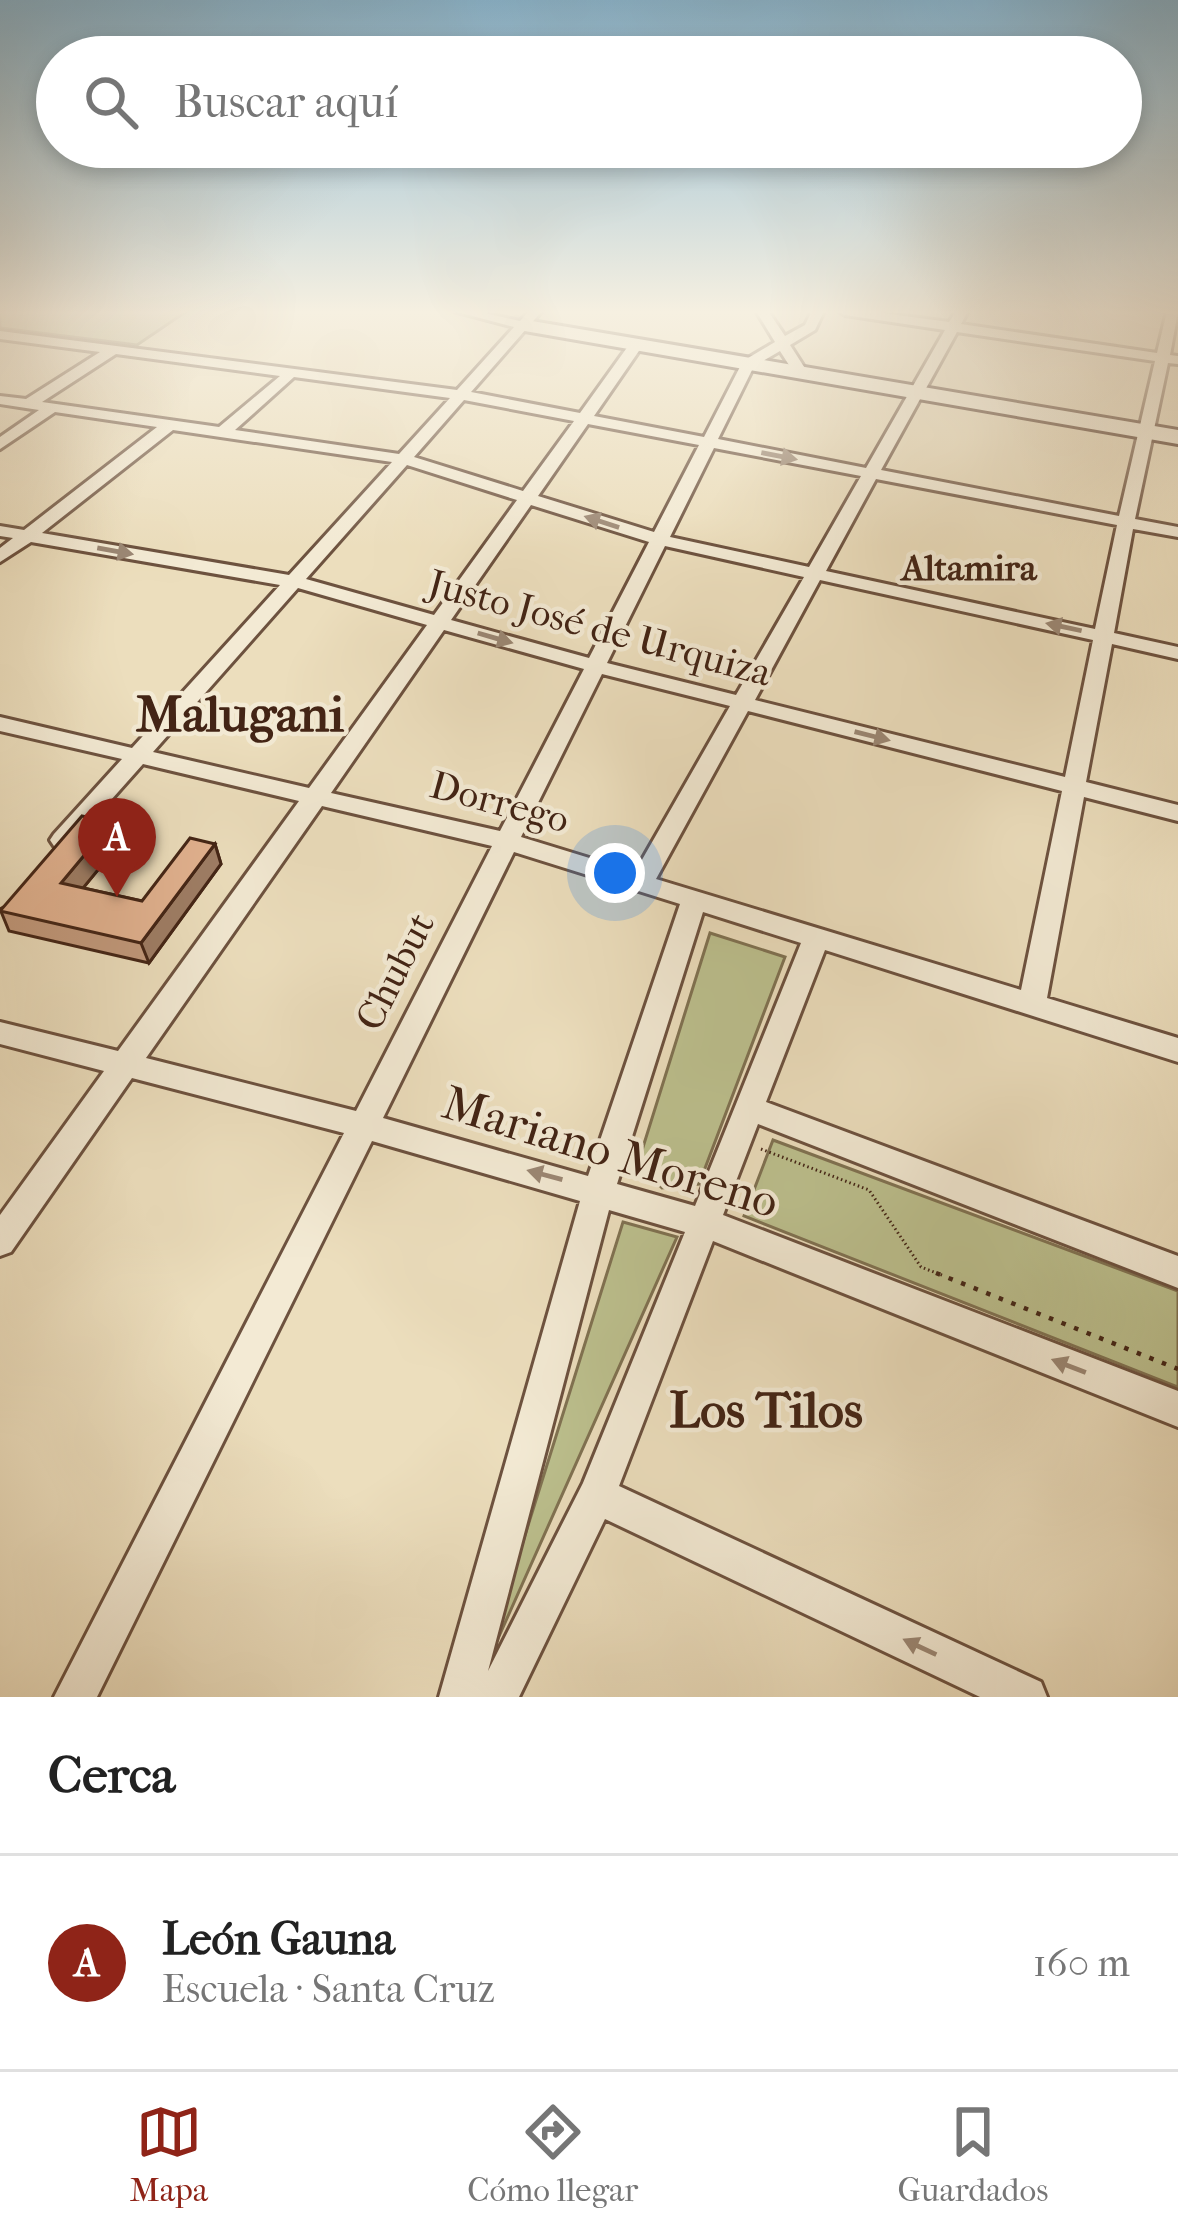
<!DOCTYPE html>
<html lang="es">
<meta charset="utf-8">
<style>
:root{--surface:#fff;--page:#f6f6f6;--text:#222;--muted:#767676;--line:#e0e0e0;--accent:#8f2418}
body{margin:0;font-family:"IM FELL French Canon",serif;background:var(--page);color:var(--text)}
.you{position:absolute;left:615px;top:873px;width:42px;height:42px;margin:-30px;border:9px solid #fff;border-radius:50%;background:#1a73e8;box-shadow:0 0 0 18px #1a73e833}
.badge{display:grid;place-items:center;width:78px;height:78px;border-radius:50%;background:var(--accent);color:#fff;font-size:39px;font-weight:700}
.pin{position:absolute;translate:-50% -99px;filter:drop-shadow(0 3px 6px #0008)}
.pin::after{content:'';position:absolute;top:63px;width:42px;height:36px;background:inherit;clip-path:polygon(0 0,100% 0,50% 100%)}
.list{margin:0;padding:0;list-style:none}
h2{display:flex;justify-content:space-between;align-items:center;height:156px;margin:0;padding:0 48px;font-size:51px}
h2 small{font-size:39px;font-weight:400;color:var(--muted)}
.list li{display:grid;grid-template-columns:78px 1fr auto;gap:36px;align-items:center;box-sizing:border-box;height:216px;padding:0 48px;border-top:3px solid var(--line)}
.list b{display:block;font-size:45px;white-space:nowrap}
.list p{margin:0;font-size:39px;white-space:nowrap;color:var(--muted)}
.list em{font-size:39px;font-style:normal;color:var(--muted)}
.icon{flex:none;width:66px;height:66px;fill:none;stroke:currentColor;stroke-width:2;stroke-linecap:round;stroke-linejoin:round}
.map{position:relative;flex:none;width:1178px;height:1697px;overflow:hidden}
.search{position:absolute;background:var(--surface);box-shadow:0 6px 18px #0003;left:36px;right:36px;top:36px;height:132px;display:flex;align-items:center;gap:30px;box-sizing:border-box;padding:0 42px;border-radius:66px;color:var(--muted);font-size:45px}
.sheet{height:372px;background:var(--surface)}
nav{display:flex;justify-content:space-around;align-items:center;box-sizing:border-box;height:168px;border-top:3px solid var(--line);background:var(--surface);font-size:33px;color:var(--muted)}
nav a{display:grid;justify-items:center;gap:6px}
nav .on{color:var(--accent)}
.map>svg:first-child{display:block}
</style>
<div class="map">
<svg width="1178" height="1697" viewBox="0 0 1178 1697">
<rect width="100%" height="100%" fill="#ecdebd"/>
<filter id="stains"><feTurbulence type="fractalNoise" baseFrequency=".00167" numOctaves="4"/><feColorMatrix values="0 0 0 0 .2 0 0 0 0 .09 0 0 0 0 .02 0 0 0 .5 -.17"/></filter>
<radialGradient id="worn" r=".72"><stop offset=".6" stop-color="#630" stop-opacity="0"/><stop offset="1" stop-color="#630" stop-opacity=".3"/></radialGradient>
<!-- green -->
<path fill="#bcc08e" stroke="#807252" stroke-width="3" d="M0,311H187L137,345L0,328Z
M710,933L785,957L699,1184L662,1188L638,1163Z
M773,1140L1178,1291V1387L744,1216Z
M623,1222L677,1237L480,1679Z"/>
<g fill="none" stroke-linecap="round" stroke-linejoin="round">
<defs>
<path id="minor" d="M454,311H475L520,321L529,311H542L471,392L580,413L631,342L636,341L643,345L594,416L704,437L743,361L775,342L756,311H768L785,336L805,325L812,311H824L815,330L790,345L808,373L806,376H796L780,351L754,366L718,439L866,468L945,330L845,315L839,311H868L949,322L956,311H968L961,324L1157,353L1167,311H1178L1170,355L1178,356V364L1168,363L1135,519L1178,527V537L1133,529L1114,633L1178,647V659L1112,644L1086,782L1178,805V821L1084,797L1047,998L1178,1038V1062L825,950L766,1102L1178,1256V1288L758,1124L723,1215L1178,1391V1427L713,1241L619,1486L1041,1682L1047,1697H980L605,1519L519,1697H439L580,1201L372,1141L97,1697H54L344,1133L132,1078L11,1252L0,1256V1215L104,1071L0,1044V1022L118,1051L299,801L143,764L70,846H54L50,840L54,834L122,759L0,731V717L132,748L280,585L31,542L0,562V548L13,538L0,536V526L24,530L157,427L55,412L0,449V437L39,410L0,404V396L26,399L100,352L0,339V331L457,390L514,327ZM957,332L1155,361L1119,516L881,470ZM116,354L280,376L219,427L42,402ZM294,377L450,398L399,454L235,430ZM464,400L574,421L523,491L414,457ZM588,424L699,445L654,532L538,496ZM173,430L392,462L289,575L42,533ZM714,448L861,476L809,567L670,537ZM407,465L517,500L434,615L306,579ZM876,479L1117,525L1095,629L826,571ZM531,505L649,542L589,658L451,620ZM665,546L804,577L736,695L607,663ZM820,580L1093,640L1065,777L755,700ZM298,588L427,625L309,788L153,752ZM444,630L584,669L500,831L331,793ZM602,674L730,706L635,872L521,837ZM748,711L1062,791L1021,990L656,879ZM322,806L492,846L356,1111L146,1058ZM514,852L680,904L588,1176L383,1118ZM703,912L801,943L695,1206L617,1184ZM609,1210L685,1232L583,1483L488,1671Z"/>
<path id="secondary" d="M526,320L1178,430V444L519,330V322Z"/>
</defs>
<!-- minor casing -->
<use href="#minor" stroke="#6d523f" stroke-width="6"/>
<!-- secondary casing -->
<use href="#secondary" stroke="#432415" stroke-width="6"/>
<!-- path-far1 -->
<path stroke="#432415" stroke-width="3" stroke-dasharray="1.5 3" stroke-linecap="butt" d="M761,1149L869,1190L921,1267L944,1276"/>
<!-- path -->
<path stroke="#432415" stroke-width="4.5" stroke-dasharray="4.5 9" stroke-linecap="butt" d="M936,1273L1178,1369"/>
<!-- minor -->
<use href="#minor" fill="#f3ead4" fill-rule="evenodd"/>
<!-- secondary -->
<use href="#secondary" fill="#f3ead4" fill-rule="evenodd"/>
</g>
<!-- wall -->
<path fill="#c2997c" stroke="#432415" stroke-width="3" d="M120,843L83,888L142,901L215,844L221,864L149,963L9,931L0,909Z"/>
<!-- shaded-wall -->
<path fill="#9e7d65" stroke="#432415" stroke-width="3" d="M112,822L120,843L70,904L61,883Z
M215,844L221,864L149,963L141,943Z"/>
<!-- building -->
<path fill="#e2b290" stroke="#432415" stroke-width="3" d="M82,816L112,822L61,883L142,901L190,838L215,844L141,943L0,911Z"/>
<!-- one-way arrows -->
<defs><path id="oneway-solid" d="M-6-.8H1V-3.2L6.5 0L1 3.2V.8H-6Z" transform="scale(3)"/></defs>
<g fill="#9b8774">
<use href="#oneway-solid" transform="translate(779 456) rotate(11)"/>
<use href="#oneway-solid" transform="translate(602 522) rotate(-162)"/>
<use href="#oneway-solid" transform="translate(115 551) rotate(10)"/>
<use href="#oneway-solid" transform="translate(1064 627) rotate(-168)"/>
<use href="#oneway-solid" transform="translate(495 638) rotate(16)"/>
<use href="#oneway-solid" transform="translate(872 736) rotate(14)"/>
<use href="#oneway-solid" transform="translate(545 1175) rotate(-165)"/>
<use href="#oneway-solid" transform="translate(1069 1366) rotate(-159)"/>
<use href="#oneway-solid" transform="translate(920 1647) rotate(-155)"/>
</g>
<!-- sky -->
<linearGradient id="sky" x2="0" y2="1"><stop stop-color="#88b7d3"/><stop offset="0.57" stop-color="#f6f0e1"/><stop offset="1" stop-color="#f6f0e1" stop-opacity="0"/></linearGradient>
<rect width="1178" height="548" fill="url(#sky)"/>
<g text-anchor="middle" stroke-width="9" stroke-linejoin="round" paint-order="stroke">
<!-- far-neighbourhood labels -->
<g font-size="36" font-weight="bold" fill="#432415" stroke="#f3ead4">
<text x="969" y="580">Altamira</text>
</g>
<!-- street labels -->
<g font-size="39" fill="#432415" stroke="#f3ead4">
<text transform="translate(600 627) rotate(15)" y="14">Justo José de Urquiza</text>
<text transform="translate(500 801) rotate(15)" y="14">Dorrego</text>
<text transform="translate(394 971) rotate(-63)" y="14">Chubut</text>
</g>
<!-- near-street labels -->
<g font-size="48" fill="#432415" stroke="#f3ead4">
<text transform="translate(611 1151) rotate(17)" y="17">Mariano Moreno</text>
</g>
<!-- district labels -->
<g font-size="51" font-weight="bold" fill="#432415" stroke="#f3ead4">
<text x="240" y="731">Malugani</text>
</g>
<!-- near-neighbourhood labels -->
<g font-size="51" font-weight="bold" fill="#432415" stroke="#f3ead4">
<text x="766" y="1427">Los Tilos</text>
</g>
</g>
<rect width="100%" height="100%" filter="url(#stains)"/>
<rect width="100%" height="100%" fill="url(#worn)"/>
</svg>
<div class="you"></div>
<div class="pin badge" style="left:117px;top:897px">A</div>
<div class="search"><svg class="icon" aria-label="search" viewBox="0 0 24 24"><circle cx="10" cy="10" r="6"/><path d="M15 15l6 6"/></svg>Buscar aquí</div>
</div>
<section class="sheet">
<h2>Cerca<small></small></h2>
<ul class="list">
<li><span class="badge">A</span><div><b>León Gauna</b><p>Escuela · Santa Cruz</p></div><em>160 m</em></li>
</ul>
</section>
<nav>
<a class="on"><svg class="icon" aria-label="map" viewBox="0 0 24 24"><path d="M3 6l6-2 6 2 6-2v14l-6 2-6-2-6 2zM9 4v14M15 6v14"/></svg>Mapa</a>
<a><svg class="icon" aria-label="directions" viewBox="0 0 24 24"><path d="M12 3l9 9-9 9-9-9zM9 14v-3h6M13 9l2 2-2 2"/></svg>Cómo llegar</a>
<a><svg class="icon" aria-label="saved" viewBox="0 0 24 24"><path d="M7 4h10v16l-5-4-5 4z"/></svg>Guardados</a>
</nav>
